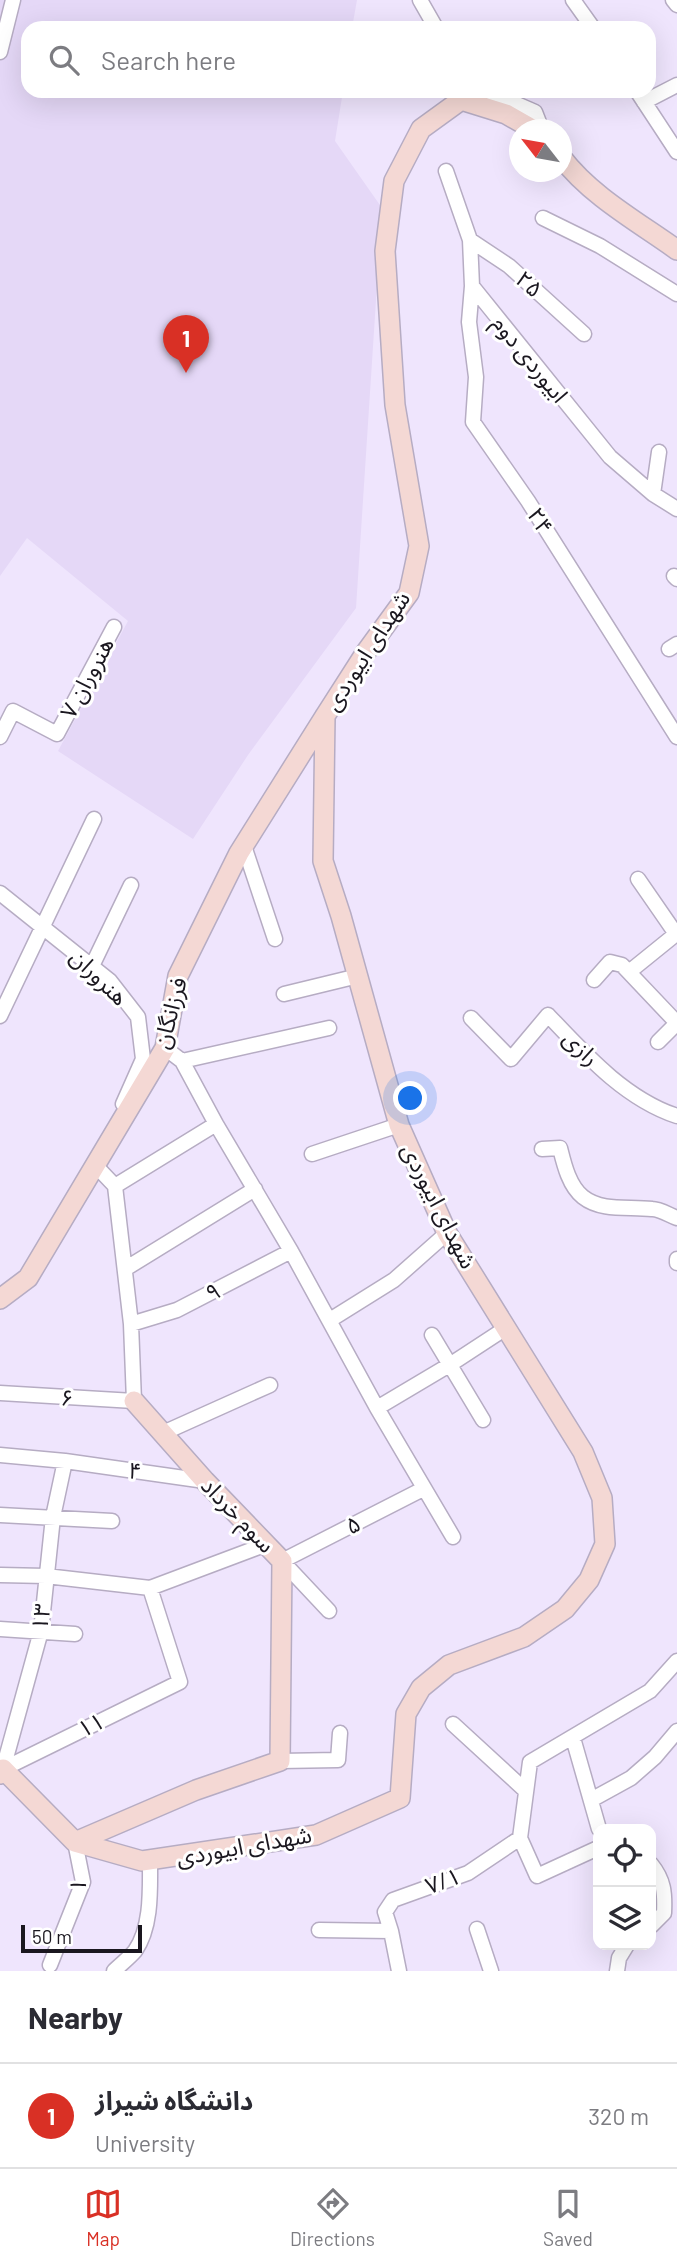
<!DOCTYPE html>
<meta charset="utf-8">
<style>
:root{--surface:#fff;--page:#f7f7f7;--text:#2b2b33;--muted:#7c7c81;--line:#e1e1e2;--accent:#d93025}
body{margin:0;font-family:Barlow,"Noto Sans Arabic",sans-serif;background:var(--page);color:var(--text)}
.controls{position:absolute;right:21px;bottom:21px;display:grid;overflow:hidden;border-radius:14px;box-shadow:0 7px 28px #0002}
.controls button{width:63px;height:63px;display:grid;place-items:center;padding:0;border:0;border-bottom:2px solid var(--line);background:var(--surface);color:var(--text);font:35px sans-serif}
.compass{position:absolute;left:509px;top:119px;width:63px;height:63px;border-radius:50%;background:var(--surface);box-shadow:0 7px 28px #0002;rotate:301deg}
.scale{position:absolute;left:21px;bottom:18px;width:121px;box-sizing:border-box;padding-left:7px;border:4px solid #1a171f;border-top:0;font-size:19px;line-height:24px;white-space:nowrap;color:#1a171f;-webkit-text-stroke:5px #fff;paint-order:stroke}
.you{position:absolute;left:411px;top:1099px;width:24px;height:24px;margin:-18px;border:5px solid #fff;border-radius:50%;background:#1a73e8;box-shadow:0 0 0 10px #1a73e833}
.badge{display:grid;place-items:center;width:46px;height:46px;border-radius:50%;background:var(--accent);color:#fff;font-size:23px;font-weight:700}
.pin{position:absolute;translate:-50% -58px;filter:drop-shadow(0 2px 4px #0008)}
.pin::after{content:'';position:absolute;top:37px;width:24px;height:21px;background:inherit;clip-path:polygon(0 0,100% 0,50% 100%)}
.list{margin:0;padding:0;list-style:none}
h2{display:flex;justify-content:space-between;align-items:center;height:91px;margin:0;padding:0 28px;font-size:30px}
h2 small{font-size:23px;font-weight:400;color:var(--muted)}
.list li{display:grid;grid-template-columns:46px 1fr auto;gap:21px;align-items:center;box-sizing:border-box;height:105px;padding:0 28px;border-top:2px solid var(--line)}
.list b{display:block;font-size:26px;white-space:nowrap}
.list p{margin:0;font-size:23px;white-space:nowrap;color:var(--muted)}
.list em{font-size:23px;font-style:normal;color:var(--muted)}
.icon{flex:none;width:38px;height:38px;fill:none;stroke:currentColor;stroke-width:2;stroke-linecap:round;stroke-linejoin:round}
.map{position:relative;flex:none;width:677px;height:1971px;overflow:hidden}
.search{position:absolute;background:var(--surface);box-shadow:0 7px 28px #0002;left:21px;right:21px;top:21px;height:77px;display:flex;align-items:center;gap:18px;box-sizing:border-box;padding:0 24px;border-radius:21px;color:var(--muted);font-size:26px}
.sheet{height:196px;background:var(--surface)}
nav{display:flex;justify-content:space-around;align-items:center;box-sizing:border-box;height:98px;border-top:2px solid var(--line);background:var(--surface);font-size:19px;color:var(--muted)}
nav a{display:grid;justify-items:center;gap:4px}
nav .on{color:var(--accent)}
.map>svg:first-child{display:block}
</style>
<div class="map">
<svg width="677" height="1971" viewBox="0 0 677 1971">
<rect width="100%" height="100%" fill="#efe5fd"/>
<!-- built -->
<path fill="#e5d8f7" d="M0,0H357L352,28H28V91H343L335,141L382,208L356,608L248,755L193,839L58,751L128,621L27,538L0,576Z"/>
<g fill="none" stroke-linecap="round" stroke-linejoin="round">
<defs>
<path id="street" d="M420,0L436,28
M573,0L593,28
M673,0L677,5
M0,52L13,0
M487,91L535,112L542,130
M637,91L677,152
M644,102L677,85
M446,171L470,240L472,286L610,457L653,494L677,509
M543,218L600,246L677,294
M470,240L509,266L584,334
M472,286L469,322L476,377L473,422L528,501L677,737
M653,494L659,452
M674,576L677,579
M669,649L677,644
M0,737L13,711L57,734L114,627
M244,846L275,939
M0,893L110,981L138,1017L143,1059L123,1104
M92,966L131,885
M629,972L676,934L638,879
M594,980L610,962L622,965L677,1023
M284,994L358,976
M0,1016L94,819
M471,1018L511,1059L548,1015C585,1054 625,1099 677,1116
M658,1042L677,1023
M165,1048L182,1061L216,1124L291,1251L377,1408L453,1537
M182,1061L329,1028
M542,1149L560,1148C564,1164 569,1186 583,1197C602,1212 630,1206 652,1209C660,1209 669,1215 677,1218
M312,1154L399,1125
M115,1186L216,1124
M677,1259V1263
M125,1269L255,1189
M330,1320L394,1280L447,1233
M131,1324L177,1310L291,1251
M432,1335L483,1420
M0,1393L134,1401L131,1324L115,1186L95,1165L98,1158
M377,1408L451,1364L506,1328
M163,1433L270,1385
M0,1455L65,1461L205,1481
M0,1515L112,1521
M0,1575L46,1576L150,1588L267,1544
M329,1611L282,1561L423,1489
M0,1629L75,1634
M453,1724L526,1791
M573,1738L599,1829
M280,1761L338,1760L340,1733
M3,1769L41,1631L53,1517L65,1461
M3,1769L180,1682L150,1588
M591,1800L631,1778L655,1757L677,1731
M520,1838L530,1762L650,1691L677,1661
M520,1838L537,1876L598,1848
M651,1864C664,1880 665,1893 664,1913L651,1926
M477,1929L491,1971
M319,1930L391,1931L399,1971
M391,1931L385,1912L393,1900L468,1873L520,1838
M50,1965L83,1882L75,1842
M114,1971C121,1964 129,1958 135,1951C152,1927 150,1889 150,1861
M617,1971L619,1958L627,1945"/>
<path id="secondary" d="M562,158C591,196 638,222 677,250
M0,1299L28,1278L165,1048L178,976L239,853L325,716L366,652L409,593L419,546L395,405L385,251L394,181L421,129L461,100L506,114L534,130
M0,1774L3,1769L75,1842L142,1861L316,1835L400,1798L406,1714L421,1688L449,1665L524,1637L565,1609L589,1580L605,1544L602,1498L583,1452L447,1233L399,1125L341,916L323,861L325,716
M75,1842L196,1790L280,1761L282,1561L205,1481L134,1401"/>
</defs>
<!-- street casing -->
<use href="#street" stroke="#b6acc3" stroke-width="17"/>
<!-- secondary casing -->
<use href="#secondary" stroke="#b6acc3" stroke-width="22"/>
<!-- street -->
<use href="#street" stroke="#fff" stroke-width="14"/>
<!-- secondary -->
<use href="#secondary" stroke="#f4d8d4" stroke-width="19"/>
</g>
<g text-anchor="middle" stroke-width="6" stroke-linejoin="round" paint-order="stroke">
<!-- street labels -->
<g font-size="23" fill="#1a171f" stroke="#fff">
<text transform="translate(529 284) rotate(42)" y="8">۲۵</text>
<text transform="translate(530 359) rotate(51)" y="8">ابیوردی دوم</text>
<text transform="translate(540 521) rotate(57)" y="8">۲۴</text>
<text transform="translate(367 651) rotate(-57)" y="8">شهدای ابیوردی</text>
<text transform="translate(87 678) rotate(-62)" y="8">هنروران ۷</text>
<text transform="translate(99 977) rotate(44)" y="8">هنروران</text>
<text transform="translate(170 1013) rotate(-75)" y="8">فرزانگان</text>
<text transform="translate(581 1048) rotate(44)" y="8">رازی</text>
<text transform="translate(439 1206) rotate(63)" y="8">شهدای ابیوردی</text>
<text transform="translate(213 1292) rotate(-27)" y="8">۹</text>
<text transform="translate(67 1398) rotate(4)" y="8">۶</text>
<text transform="translate(135 1471) rotate(8)" y="8">۴</text>
<text transform="translate(238 1515) rotate(46)" y="8">سوم خرداد</text>
<text transform="translate(353 1525) rotate(-27)" y="8">۵</text>
<text transform="translate(41 1617) rotate(-82)" y="8">۱۳</text>
<text transform="translate(91 1725) rotate(-26)" y="8">۱۱</text>
<text transform="translate(244 1846) rotate(-10)" y="8">شهدای ابیوردی</text>
<text transform="translate(443 1881) rotate(-20)" y="8">۷/۱</text>
<text transform="translate(78 1885) rotate(-82)" y="8">۱</text>
</g>
</g>
</svg>
<div class="controls">
<button><svg class="icon" aria-label="locate" viewBox="0 0 24 24"><circle cx="12" cy="12" r="6"/><path d="M12 2v4M12 18v4M2 12h4M18 12h4"/></svg></button>
<button><svg class="icon" aria-label="layers" viewBox="0 0 24 24"><path d="M12 4l9 5-9 5-9-5zM3 14l9 5 9-5"/></svg></button>
</div>
<svg class="compass" viewBox="-18 -18 36 36"><path d="M0-13l5 13h-10z" fill="#e53935"/><path d="M0 13l5-13h-10z" fill="#7c7c81"/></svg>
<div class="scale">50 m</div>
<div class="you"></div>
<div class="pin badge" style="left:186px;top:373px">1</div>
<div class="search"><svg class="icon" aria-label="search" viewBox="0 0 24 24"><circle cx="10" cy="10" r="6"/><path d="M15 15l6 6"/></svg>Search here</div>
</div>
<section class="sheet">
<h2>Nearby<small></small></h2>
<ul class="list">
<li><span class="badge">1</span><div><b>دانشگاه شیراز</b><p>University</p></div><em>320 m</em></li>
</ul>
</section>
<nav>
<a class="on"><svg class="icon" aria-label="map" viewBox="0 0 24 24"><path d="M3 6l6-2 6 2 6-2v14l-6 2-6-2-6 2zM9 4v14M15 6v14"/></svg>Map</a>
<a><svg class="icon" aria-label="directions" viewBox="0 0 24 24"><path d="M12 3l9 9-9 9-9-9zM9 14v-3h6M13 9l2 2-2 2"/></svg>Directions</a>
<a><svg class="icon" aria-label="saved" viewBox="0 0 24 24"><path d="M7 4h10v16l-5-4-5 4z"/></svg>Saved</a>
</nav>
